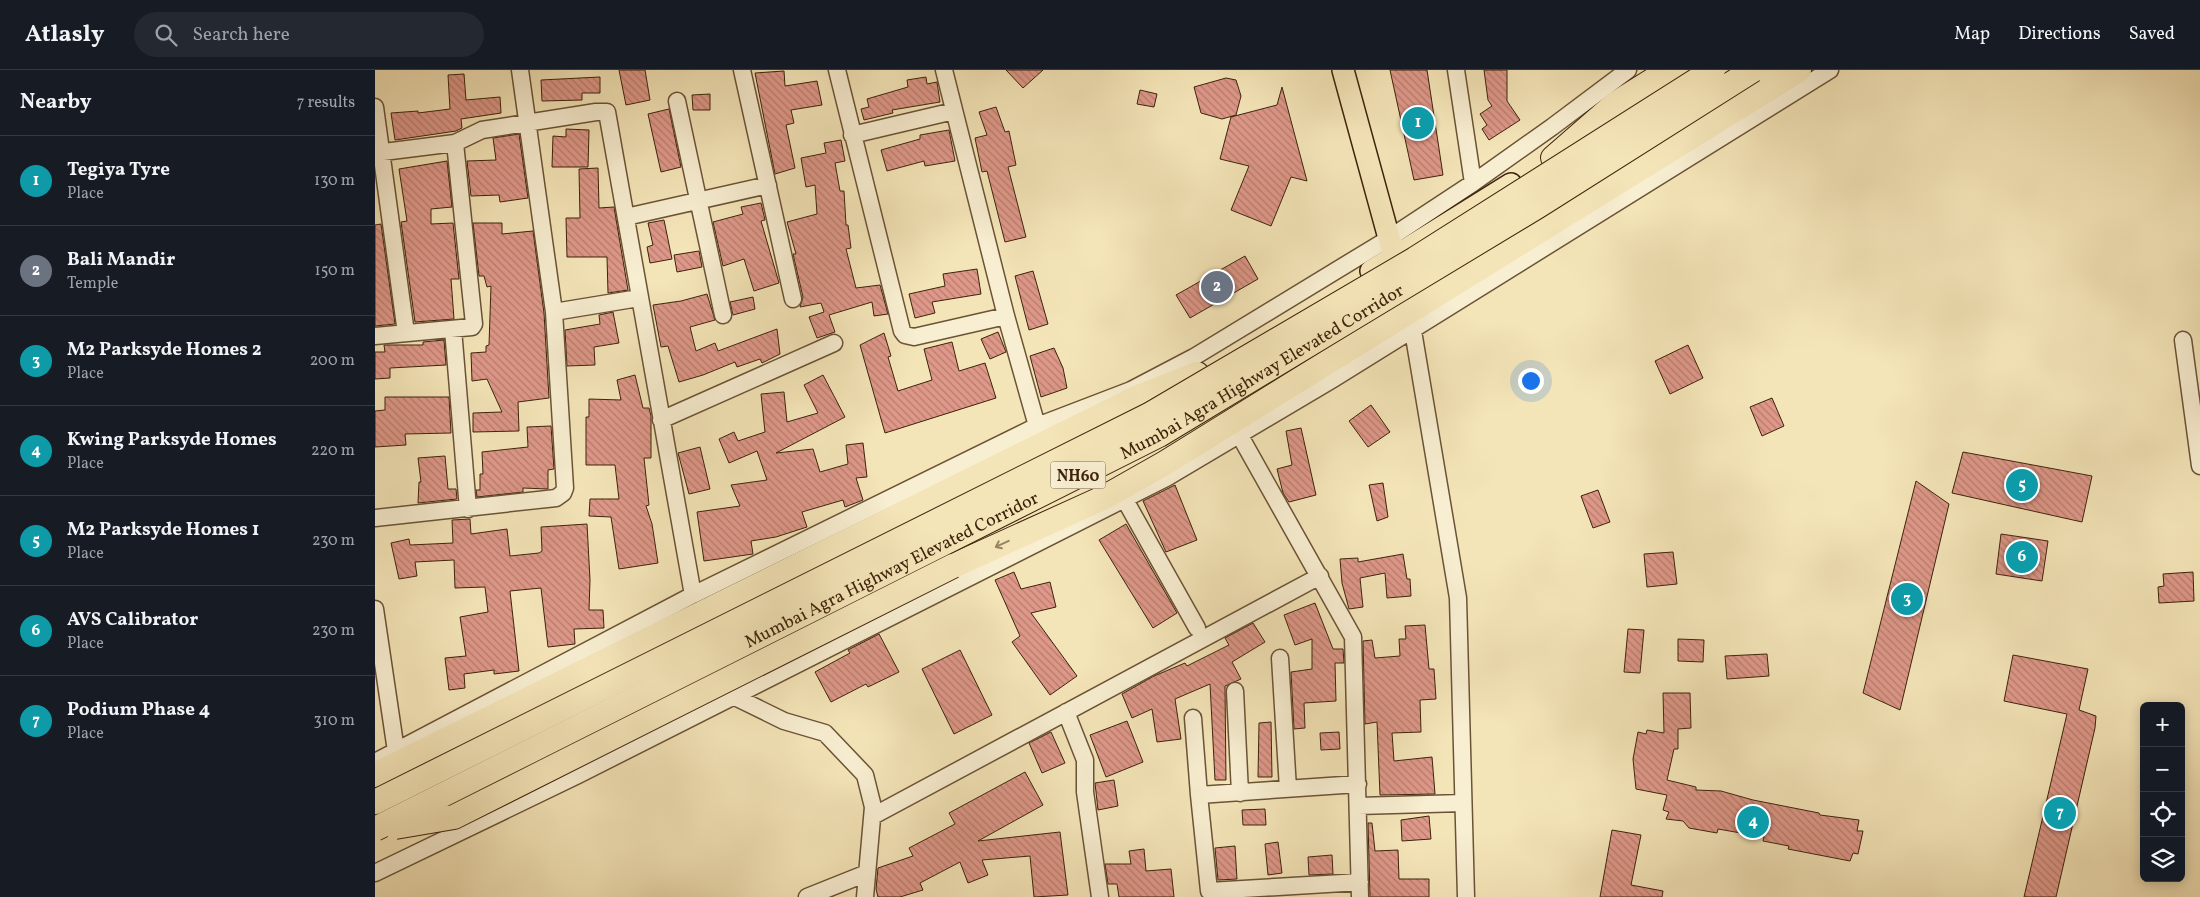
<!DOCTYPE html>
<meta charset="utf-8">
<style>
:root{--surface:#171b24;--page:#242831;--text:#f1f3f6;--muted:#9ea1a6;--line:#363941;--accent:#8c9099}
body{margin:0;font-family:Vollkorn,serif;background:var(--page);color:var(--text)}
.controls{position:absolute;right:15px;bottom:15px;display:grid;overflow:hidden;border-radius:8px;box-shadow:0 2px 12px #0003}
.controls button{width:45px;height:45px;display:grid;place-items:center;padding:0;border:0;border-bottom:1px solid var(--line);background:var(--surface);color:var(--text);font:25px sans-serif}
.you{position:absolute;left:1155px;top:310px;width:18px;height:18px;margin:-12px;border:4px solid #fff;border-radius:50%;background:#1a73e8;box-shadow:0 0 0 8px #1a73e833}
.badge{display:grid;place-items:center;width:32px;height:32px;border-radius:50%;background:var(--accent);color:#fff;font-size:16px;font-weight:700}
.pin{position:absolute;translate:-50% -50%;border:2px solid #fff;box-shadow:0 1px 5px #0006}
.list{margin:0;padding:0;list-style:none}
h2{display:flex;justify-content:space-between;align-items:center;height:65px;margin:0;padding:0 20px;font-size:21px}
h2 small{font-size:16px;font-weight:400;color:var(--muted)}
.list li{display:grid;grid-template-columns:32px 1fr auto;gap:15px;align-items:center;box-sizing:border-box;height:90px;padding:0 20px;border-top:1px solid var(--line)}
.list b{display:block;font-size:19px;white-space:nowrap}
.list p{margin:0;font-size:16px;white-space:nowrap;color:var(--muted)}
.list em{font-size:16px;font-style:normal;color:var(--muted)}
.icon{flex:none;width:28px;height:28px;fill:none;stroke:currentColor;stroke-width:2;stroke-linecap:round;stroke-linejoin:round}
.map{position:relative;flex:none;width:1825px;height:827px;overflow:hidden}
header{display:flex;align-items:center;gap:30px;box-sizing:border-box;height:70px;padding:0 25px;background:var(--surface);border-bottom:1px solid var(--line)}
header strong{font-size:24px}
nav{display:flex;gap:28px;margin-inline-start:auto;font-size:18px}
.search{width:350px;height:45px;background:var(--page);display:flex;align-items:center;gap:12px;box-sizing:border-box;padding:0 18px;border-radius:28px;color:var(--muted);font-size:19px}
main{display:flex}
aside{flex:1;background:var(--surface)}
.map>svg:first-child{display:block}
</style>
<header>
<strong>Atlasly</strong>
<div class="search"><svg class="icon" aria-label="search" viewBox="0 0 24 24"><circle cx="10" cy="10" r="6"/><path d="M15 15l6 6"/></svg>Search here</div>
<nav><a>Map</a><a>Directions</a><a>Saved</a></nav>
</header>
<main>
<aside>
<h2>Nearby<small>7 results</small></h2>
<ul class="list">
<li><span class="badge" style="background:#0f9aa8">1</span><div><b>Tegiya Tyre</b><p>Place</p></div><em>130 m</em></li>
<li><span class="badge" style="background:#6b7280">2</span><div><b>Bali Mandir</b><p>Temple</p></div><em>150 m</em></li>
<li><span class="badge" style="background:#0f9aa8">3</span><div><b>M2 Parksyde Homes 2</b><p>Place</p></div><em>200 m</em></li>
<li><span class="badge" style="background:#0f9aa8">4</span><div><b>Kwing Parksyde Homes</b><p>Place</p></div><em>220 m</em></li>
<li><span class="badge" style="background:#0f9aa8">5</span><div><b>M2 Parksyde Homes 1</b><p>Place</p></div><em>230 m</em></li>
<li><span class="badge" style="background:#0f9aa8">6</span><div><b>AVS Calibrator</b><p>Place</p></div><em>230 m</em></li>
<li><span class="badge" style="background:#0f9aa8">7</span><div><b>Podium Phase 4</b><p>Place</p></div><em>310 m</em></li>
</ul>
</aside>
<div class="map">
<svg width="1825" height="827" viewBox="0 0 1825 827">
<defs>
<pattern id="building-back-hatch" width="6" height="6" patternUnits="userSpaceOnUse" patternTransform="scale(1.25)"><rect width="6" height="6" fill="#df9889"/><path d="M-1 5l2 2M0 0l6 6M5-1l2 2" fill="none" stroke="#b67c6e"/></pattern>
</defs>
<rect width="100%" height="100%" fill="#f4e5b8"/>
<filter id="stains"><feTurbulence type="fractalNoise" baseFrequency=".004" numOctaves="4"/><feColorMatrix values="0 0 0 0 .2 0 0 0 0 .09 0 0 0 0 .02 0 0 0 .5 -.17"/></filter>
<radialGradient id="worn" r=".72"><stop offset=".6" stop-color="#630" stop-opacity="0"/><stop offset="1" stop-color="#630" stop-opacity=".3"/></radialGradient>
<!-- building -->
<path fill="url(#building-back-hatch)" stroke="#3d220b" d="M244,0H270L275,30L251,35Z
M631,0H668L648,18Z
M1015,0H1052L1068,105L1039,110Z
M1109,0H1132V31L1145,50L1114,70L1107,59L1112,55L1105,44L1117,36L1113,30Z
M409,1L410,16L442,11L447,35L416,40L419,53L411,55L420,98L400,104L380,3Z
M89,4L91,30L125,27L126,43L86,49L87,58L81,61L20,70L16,43L43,41V43L75,39L73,5Z
M225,7V23H207V30L167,31L166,10Z
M551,7L552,14L562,12L565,32L517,40L518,43L489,50L486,39L494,37L492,29L533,17L532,10Z
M851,8L861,10L866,26L861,45L847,49L826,43L819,17Z
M907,17L932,111L916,107L896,156L856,140L874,96L845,89L856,47L902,35Z
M765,20L782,24L779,37L762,34Z
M335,24V40H318L317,25Z
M621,37L630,62L634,61L641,95L633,97L651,167L630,172L612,101L607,102L600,68L612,65L604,42Z
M294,39L306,97L286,102L273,44Z
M191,59L214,60L213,97H177L178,66L191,67Z
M574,60L580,91L550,96L549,91L512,101L506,80L545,69V65Z
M144,64L153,128L125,132L124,125L96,126L92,91L121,90L118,68Z
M466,70L470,91L460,93L465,121H469L471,155H473L476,178L471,179L481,218L505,215L513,244L499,246L497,232L454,245L460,262L442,268L434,247L449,242L446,233L425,237L428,227L418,184H421L412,152L442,144L440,115L431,117L426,88L451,83L449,73Z
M72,91L77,137L56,139V154L78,153L84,209H76L79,249L40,252L26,152L32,151L24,99Z
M223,98L224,138L239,137L253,220L233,223L232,187H192L191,148H205L204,99Z
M386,133L390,150L386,151L404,213L379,221L369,189L348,196L338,152L368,144L366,137Z
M289,150L297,189L275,193L272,177L278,175L273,153Z
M98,153H127V164L158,161L169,243L174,328L143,332L144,361L98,362V343L127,342L112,309L97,311L96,283L111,282V276L114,275L116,216L112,217L109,206H104Z
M6,154L20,254L0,256V155Z
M324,181L327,197L302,202L299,185Z
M870,186L883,209L815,248L801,225Z
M602,199L606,224L557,232L560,243L540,248L534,224L570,216L568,204Z
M658,201L673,254L654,260L640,206Z
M332,224L340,250L315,257L321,281L340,273L343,281L402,259L405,284L387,293L385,289L362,297L360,292L328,305L304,312L293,276L286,277L278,235L306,231Z
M378,227L380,239L358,245L355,232Z
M238,242L244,273L219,277L220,295L192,296L190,260L225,254L224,245Z
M623,262L631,282L615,289L606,269Z
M509,263L516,286L513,287L523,321L557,310L549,279L577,272L584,301L610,293L621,328L510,363L485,275Z
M69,270L71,295L15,298V308L0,309V282H10L9,275H48V272Z
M1313,275L1328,308L1295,324L1280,291Z
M679,278L688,298L692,318L666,327L655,286Z
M260,305L268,338H274L276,346V388H269L274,435L271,436L277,454L283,493L244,499L236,447L214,446L215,429H244L240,395H211V347H214V329L246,330L242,310Z
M448,305L470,347L401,383L438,379L445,402L473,394L471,375L488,373L492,407L481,408L488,430L470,437L468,430L427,442L432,457L401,467L376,471L378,484L329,491L322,442L365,436L356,415L392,410L382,381L354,393L344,369L359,362L363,371L390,362L386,324L409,322L412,352L443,343L429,315Z
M10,327H74L76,363L30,364L31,375L0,377V341L10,340Z
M1397,328L1409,356L1387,366L1375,337Z
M996,335L1015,362L993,377L974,351Z
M176,356L179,399L173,400V419L148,418V422L102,427L101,420H105V404H108L107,382L153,377L152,357Z
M926,358L941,425L914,432L908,423L902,399L917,395L911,361Z
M325,377L335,419L314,424L303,383Z
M1588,382L1717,406L1707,452L1577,423Z
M70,386L73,419H81L82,429L43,433L44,412H46L43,388Z
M1541,411L1574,434L1525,640L1488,623Z
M1008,413L1013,447L1002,451L994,415Z
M800,415L822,470L791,482L768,431Z
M1223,420L1235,452L1218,458L1206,426Z
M95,449L96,464L132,459L135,486L164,483L167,481L166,457L212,454L215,510L214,540H228L229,558L199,559L200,574L173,577L166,518L135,521L144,601L119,604V600L89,604L90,618L74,620L70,588L91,586L85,547L113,542L110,517L80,518L79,490L40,492L42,506L24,509L16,473L34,469L35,475L78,473L77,450Z
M751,454L802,543L778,558L724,470Z
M1626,464L1673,471L1667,511L1621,504Z
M1298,482L1302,514L1272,517L1269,484Z
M1028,484L1032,509H1035L1036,526L1012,528L1010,503L985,508L988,537L974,539L967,513L965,489L983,488V492Z
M639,502L646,519L675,512L681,537L656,543L702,606L675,625L637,572L645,566L620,510Z
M1818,502L1819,531L1784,533L1783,517L1789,516L1788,504Z
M940,533L958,579H968L969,593H960L961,631L929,633L930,658L919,659L916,602L937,599V569L920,575L909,545Z
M878,553L890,572L857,592L866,609L850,616L851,710H840L835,614L800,629L806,669L782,672L777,639L757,648L747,624L779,606L810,593L812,596L854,575L850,568Z
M1050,555L1054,599H1059L1061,629L1045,630L1046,662L1017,663L1019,691L1057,687L1060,724L1005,725L1002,652L990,654L988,571L997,570L1000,588L1025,586L1024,569H1031L1030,556Z
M1253,559L1269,560L1265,603L1249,602Z
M504,564L524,602L493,617L491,614L456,632L440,602L475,583L473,580Z
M1303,569L1329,570L1328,592L1303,591Z
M585,580L617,645L579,664L547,599Z
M1392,584L1394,606L1352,609L1350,586Z
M1638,585L1713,599L1704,640L1721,646L1720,658L1681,827H1649L1692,644L1629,631Z
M1288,623H1315L1316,658L1303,659V679H1299L1292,710L1321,717V720L1346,721L1378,730L1444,743L1445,745L1484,750L1482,761H1488L1483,784L1478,783L1475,791L1413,779L1414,776L1388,771L1389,767L1343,759L1342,763L1314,758L1308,751L1291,749L1294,742L1288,740L1292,725L1261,719L1258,689L1263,662L1271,664L1272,660L1289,663Z
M752,651L768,692L731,707L715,665Z
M896,652L897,707H883L884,653Z
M676,662L690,693L667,703L654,673Z
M964,662L965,679L946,680L945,663Z
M650,702L668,735L603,771L685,762L693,825L659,827L655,786L607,790L613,805L593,813L585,792L545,813L548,820L525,827H503L501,819L503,798L538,786L534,778L580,754L574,743Z
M739,710L743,736L723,740L720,713Z
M890,739L891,755H868L867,740Z
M1054,746L1056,769L1027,771L1026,750Z
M993,753H997L1000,781L1023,780L1024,809H1054V827H995Z
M1237,760L1266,765L1256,815L1288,821L1287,827H1225Z
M903,772L907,803L893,805L890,774Z
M860,776L862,809L843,810L840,778Z
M769,779L771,801L796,799L799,827H744L742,814H733L730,794H756L754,781Z
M957,785L958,804L934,805L933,787Z"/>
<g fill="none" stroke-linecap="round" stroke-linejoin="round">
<defs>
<path id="minor" d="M367,0L418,229
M462,0L527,261L530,265L539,267L631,246
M569,0L631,246L662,356
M1081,0L1098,113
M302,31L348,245
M0,37L31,263
M477,65L579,41
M0,83L80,73L107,60L221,42H232L318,525
M251,147L393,115
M179,242L264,228
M1036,249L1083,528L1091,827
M78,259L93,439
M0,266L97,257L99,254L80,73
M1808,270L1825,396
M286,350L459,273
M865,366L978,567L985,827
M750,430L822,558
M0,448L181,428L188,423L190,418L179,242L145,0
M0,539L21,681
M905,588L913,719
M860,621L865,723
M358,626L409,651L450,663L490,705L498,737L490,827
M691,642L710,690V722L725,827
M818,648L824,725
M0,692L318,525L662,356L756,320L819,287L1013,169L1098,113L1177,57L1253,0
M983,714L824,725L834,821L985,812
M983,736L1088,733
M498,746L945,506
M0,803L203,705L791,408L958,309L1455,0
M432,827L492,803"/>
<path id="major" d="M968,0L1023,201
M1364,20L1396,0
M1276,25L1316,0
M996,201L1136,114"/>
<path id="highway" d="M1178,88L1240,34L1294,0
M578,496L730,427L790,393L1424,0
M0,705L761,328L822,304"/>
</defs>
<!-- minor casing -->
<use href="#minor" stroke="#6b5336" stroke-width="19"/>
<!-- major casing -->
<use href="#major" stroke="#3d220b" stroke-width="24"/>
<!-- highway casing -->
<use href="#highway" stroke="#3d220b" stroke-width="26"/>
<!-- minor -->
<use href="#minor" stroke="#f8eed1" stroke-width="16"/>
<!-- major -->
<use href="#major" stroke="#f4e5b8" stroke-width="21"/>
<!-- highway -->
<use href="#highway" stroke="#f4e5b8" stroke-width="24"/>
<defs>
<g id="highway-bridge">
<path d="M0,732L774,345L1040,189L1338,0"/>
<path d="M20,757L79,747L578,496"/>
<path id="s1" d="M0,759L784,365L1163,136L1378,0"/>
</g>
</defs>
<!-- highway-bridge casing -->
<use href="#highway-bridge" stroke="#3d220b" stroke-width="26" stroke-linecap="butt"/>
<!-- highway-bridge -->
<use href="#highway-bridge" stroke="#f4e5b8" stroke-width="24"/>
</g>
<!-- one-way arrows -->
<defs><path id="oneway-shaft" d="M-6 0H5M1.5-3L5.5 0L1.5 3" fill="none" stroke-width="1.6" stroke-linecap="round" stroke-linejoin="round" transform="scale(1.25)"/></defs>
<use stroke="#988462" href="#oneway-shaft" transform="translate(627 474) rotate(155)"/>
<g text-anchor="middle" stroke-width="4" stroke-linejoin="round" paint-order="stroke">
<!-- shield labels -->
<rect fill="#f8eed1" stroke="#755f46" stroke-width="1" x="675.5" y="391.5" width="55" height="27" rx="4"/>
<g font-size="16" font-weight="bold" fill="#3d220b">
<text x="703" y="411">NH60</text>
</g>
<!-- street labels -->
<g font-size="18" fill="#3d220b" stroke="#f8eed1">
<text dy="6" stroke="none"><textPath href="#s1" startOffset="998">Mumbai Agra Highway Elevated Corridor</textPath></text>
<text dy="6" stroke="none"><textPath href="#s1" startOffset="578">Mumbai Agra Highway Elevated Corridor</textPath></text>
</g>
</g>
<rect width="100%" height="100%" filter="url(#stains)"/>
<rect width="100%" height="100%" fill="url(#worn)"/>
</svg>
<div class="controls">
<button>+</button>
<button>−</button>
<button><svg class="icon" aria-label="locate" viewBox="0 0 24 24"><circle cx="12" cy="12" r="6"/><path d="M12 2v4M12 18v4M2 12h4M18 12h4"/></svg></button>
<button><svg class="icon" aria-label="layers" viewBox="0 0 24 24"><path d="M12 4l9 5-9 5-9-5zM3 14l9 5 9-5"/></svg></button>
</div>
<div class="you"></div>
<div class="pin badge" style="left:1043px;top:53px;background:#0f9aa8">1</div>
<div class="pin badge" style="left:842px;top:217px;background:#6b7280">2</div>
<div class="pin badge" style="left:1532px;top:529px;background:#0f9aa8">3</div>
<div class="pin badge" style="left:1378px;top:752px;background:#0f9aa8">4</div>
<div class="pin badge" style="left:1647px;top:415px;background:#0f9aa8">5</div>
<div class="pin badge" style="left:1647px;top:487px;background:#0f9aa8">6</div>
<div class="pin badge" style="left:1685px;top:743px;background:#0f9aa8">7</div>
</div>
</main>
